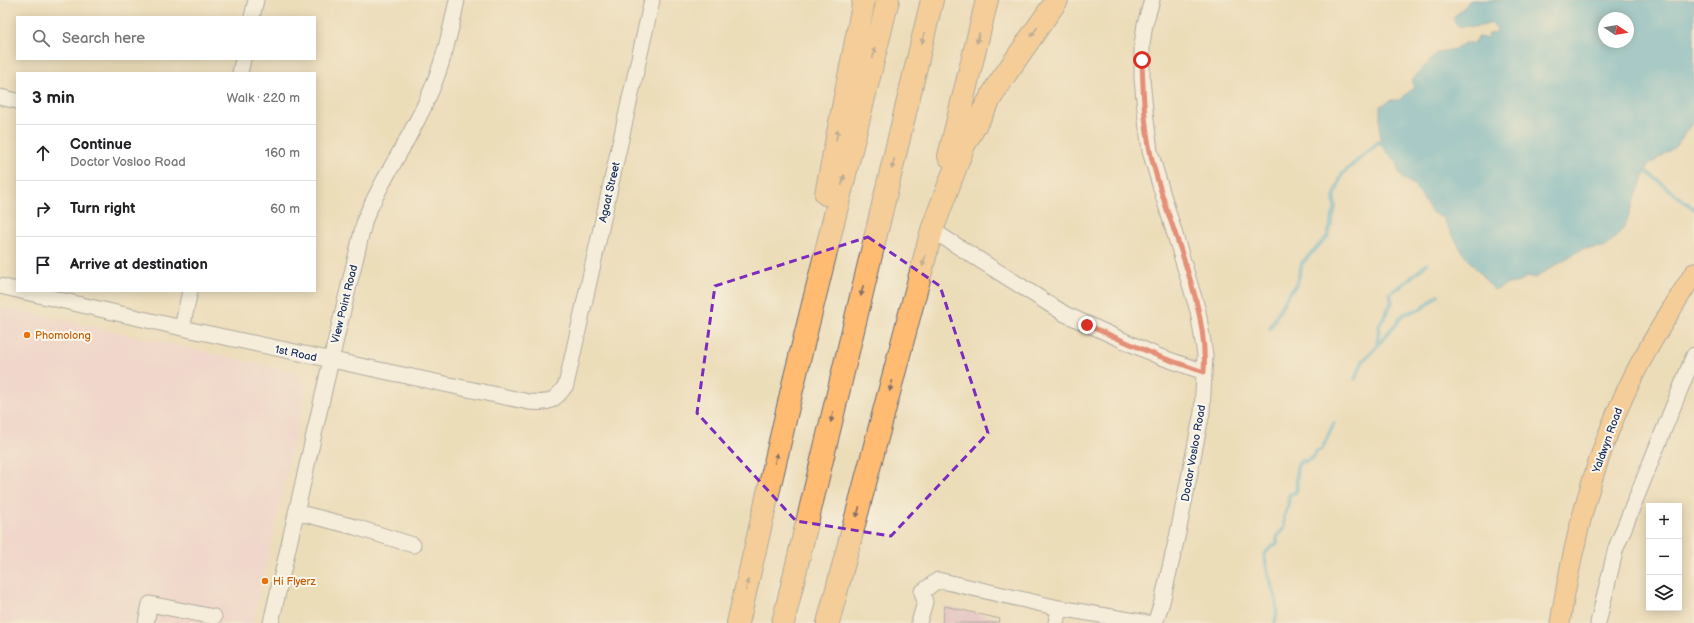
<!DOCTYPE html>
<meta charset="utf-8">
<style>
:root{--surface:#fff;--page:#f6f6f6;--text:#202124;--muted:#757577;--line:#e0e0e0}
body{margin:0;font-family:"Balsamiq Sans",sans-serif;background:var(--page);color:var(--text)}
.controls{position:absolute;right:12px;bottom:12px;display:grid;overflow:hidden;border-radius:0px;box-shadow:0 2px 10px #0003}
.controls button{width:36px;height:36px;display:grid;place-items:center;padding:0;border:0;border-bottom:1px solid var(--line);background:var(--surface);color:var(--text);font:20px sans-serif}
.compass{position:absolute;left:1598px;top:12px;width:36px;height:36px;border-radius:50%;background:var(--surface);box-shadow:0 2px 10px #0003;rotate:102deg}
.stop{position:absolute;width:12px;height:12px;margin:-9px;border:3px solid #d93025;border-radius:50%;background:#fff}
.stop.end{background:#d93025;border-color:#fff;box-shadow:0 1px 4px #0008}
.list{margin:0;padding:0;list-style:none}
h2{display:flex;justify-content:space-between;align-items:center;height:52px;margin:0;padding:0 16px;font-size:17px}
h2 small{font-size:13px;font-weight:400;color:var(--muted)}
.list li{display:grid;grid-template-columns:26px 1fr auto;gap:12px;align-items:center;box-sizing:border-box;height:56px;padding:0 16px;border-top:1px solid var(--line)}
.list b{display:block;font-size:15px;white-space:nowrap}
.list p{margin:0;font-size:13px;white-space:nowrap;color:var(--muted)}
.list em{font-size:13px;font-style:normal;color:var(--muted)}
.icon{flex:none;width:22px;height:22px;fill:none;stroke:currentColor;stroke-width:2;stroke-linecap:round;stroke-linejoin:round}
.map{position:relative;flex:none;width:1694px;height:623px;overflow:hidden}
.search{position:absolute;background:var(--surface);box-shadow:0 2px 10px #0003;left:16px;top:16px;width:300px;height:44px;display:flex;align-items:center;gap:10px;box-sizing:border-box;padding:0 14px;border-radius:0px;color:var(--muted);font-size:15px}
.panel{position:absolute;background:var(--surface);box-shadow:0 2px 10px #0003;left:16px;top:72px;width:300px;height:220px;border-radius:0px}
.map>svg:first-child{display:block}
</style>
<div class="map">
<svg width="1694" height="623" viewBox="0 0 1694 623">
<defs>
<pattern id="building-back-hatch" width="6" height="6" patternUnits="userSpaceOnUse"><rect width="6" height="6" fill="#dfa6d7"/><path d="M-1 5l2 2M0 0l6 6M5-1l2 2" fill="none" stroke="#b488b2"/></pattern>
</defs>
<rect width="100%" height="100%" fill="#fbf7ec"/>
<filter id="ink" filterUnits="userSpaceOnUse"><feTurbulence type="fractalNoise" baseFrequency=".025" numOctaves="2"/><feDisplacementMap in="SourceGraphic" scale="8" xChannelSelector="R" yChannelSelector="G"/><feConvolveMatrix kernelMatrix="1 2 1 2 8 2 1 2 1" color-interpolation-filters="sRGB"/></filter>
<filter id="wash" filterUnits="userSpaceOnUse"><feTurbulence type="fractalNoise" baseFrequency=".012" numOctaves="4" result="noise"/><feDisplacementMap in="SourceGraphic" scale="16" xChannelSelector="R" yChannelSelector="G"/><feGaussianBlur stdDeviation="0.9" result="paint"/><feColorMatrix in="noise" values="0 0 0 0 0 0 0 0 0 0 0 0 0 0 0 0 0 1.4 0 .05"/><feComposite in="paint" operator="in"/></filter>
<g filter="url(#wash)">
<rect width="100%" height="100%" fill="#ecddb9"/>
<!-- built -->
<path fill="#f3cfdf" d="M0,306L302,374L307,387L253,623H0Z"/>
<!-- water -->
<path fill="#54b2d2" stroke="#387098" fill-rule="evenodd" d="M1470,0H1694V121L1676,146L1648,166L1623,230L1606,247L1582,249L1535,278L1527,276L1520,282L1508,284L1494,290L1463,253L1441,216L1432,213L1414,185L1403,179L1398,170V163L1380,145V106L1391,100H1399L1414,87L1411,81L1438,52L1456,49L1464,43H1475L1478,37L1486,38L1489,34L1496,33L1497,29L1492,23L1478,27L1458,26L1453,19C1458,11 1465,8 1470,0ZM1604,18H1628V42H1604Z"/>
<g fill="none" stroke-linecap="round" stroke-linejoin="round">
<!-- stream -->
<path stroke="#54b2d2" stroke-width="4" d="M1646,171L1694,209
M1270,328L1286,298L1297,283L1302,263L1328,236L1335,208L1334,197L1342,174L1380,141
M1377,346L1404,314L1421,309L1438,295
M1355,379L1363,361L1377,346L1379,326L1392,302L1390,293L1401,286L1427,264
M1275,623C1280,603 1274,595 1269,577C1267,569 1266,562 1264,555L1269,549L1277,543V537L1284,528V517L1288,506L1289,495L1296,492C1299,482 1292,468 1302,460L1305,462L1313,457L1317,451L1322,449L1334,423"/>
</g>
<g id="blocks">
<!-- building -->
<path fill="url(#building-back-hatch)" d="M945,606L1000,619L999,623H942Z"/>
</g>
</g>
<g filter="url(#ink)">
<use href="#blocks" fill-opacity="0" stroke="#646c7e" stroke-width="1"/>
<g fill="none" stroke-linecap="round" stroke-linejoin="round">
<defs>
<path id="minor" d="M1152,0L1145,24L1142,45V79L1146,120L1150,151L1157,175L1198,311L1205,355L1202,412L1178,533L1162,602L1155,623
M252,17L256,0
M240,73L243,59
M0,97L17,101
M932,230L1065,314L1158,356L1204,372
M0,286L17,290
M21,291L182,328L529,402C549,404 555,401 566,385L652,0
M182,328L190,291
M296,512L355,527L413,545
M146,623L150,604L214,617
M271,623L331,360L365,219C382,178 409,141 427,100C442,68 450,34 457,0
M919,623L925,602L922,592L938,580L1059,608L1147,623
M1056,623L1059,608
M1598,623L1616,548L1694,355"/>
<path id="major" d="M1560,623C1573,541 1594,456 1631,381C1649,343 1672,309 1694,273"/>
<path id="highway" d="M949,156L987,0
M826,194L864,0
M738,623L794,381L888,0
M783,623L932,0
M828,623L932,230L964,145L998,85L1057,0"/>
</defs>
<!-- minor casing -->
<use href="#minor" stroke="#646c7e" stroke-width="17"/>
<!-- major casing -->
<use href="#major" stroke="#646c7e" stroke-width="21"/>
<!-- highway casing -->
<use href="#highway" stroke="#646c7e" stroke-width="24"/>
<!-- minor -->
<use href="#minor" stroke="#fff" stroke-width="15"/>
<!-- major -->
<use href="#major" stroke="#febb71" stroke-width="19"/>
<!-- highway -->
<use href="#highway" stroke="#febb71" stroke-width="22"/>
</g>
<!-- one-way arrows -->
<defs><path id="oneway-solid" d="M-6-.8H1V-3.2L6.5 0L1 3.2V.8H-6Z"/></defs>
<g fill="#816e67">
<use href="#oneway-solid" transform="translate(1034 32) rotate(125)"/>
<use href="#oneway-solid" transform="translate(923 38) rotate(103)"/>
<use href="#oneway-solid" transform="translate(978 38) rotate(103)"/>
<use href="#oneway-solid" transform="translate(874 53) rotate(-76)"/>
<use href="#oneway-solid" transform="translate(837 135) rotate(-79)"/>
<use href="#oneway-solid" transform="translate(893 164) rotate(103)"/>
<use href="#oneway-solid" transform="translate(843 180) rotate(-76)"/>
<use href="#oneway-solid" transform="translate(924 261) rotate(105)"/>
<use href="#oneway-solid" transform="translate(862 291) rotate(103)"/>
<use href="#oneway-solid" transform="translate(891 386) rotate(105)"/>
<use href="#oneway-solid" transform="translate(832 417) rotate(103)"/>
<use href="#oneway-solid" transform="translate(776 458) rotate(-77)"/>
<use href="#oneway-solid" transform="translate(858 512) rotate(105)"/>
<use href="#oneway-solid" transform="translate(747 585) rotate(-77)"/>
</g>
</g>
<g fill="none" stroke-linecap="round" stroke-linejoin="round" filter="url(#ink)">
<!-- route -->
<path stroke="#d93025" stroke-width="5" d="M1087,325L1158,356L1204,372C1209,300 1165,222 1150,151C1144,121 1143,90 1142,60"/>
</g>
<!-- marked area -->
<path d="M0 0H1694V623H0ZM868,237L940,286L988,433L891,536L796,521L697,413L715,286Z" fill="#ecddb9" fill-opacity=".55" fill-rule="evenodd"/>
<path fill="none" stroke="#7b2cbf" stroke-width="3" stroke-dasharray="8 5" stroke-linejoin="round" d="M868,237L940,286L988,433L891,536L796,521L697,413L715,286Z"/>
<!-- markers -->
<g fill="#e8710a" stroke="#fbf7ec" stroke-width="1.5">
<circle cx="27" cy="335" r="4"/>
<circle cx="265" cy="581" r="4"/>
</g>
<g text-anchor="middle" stroke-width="4" stroke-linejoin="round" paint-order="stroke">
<!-- street labels -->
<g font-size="11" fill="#1b2f5e" stroke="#fbf7ec">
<text transform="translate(609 192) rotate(-77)" y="4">Agaat Street</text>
<text transform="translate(344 304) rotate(-76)" y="4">View Point Road</text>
<text transform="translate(296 353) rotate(12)" y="4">1st Road</text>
<text transform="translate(1607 440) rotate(-70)" y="4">Yaldwyn Road</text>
<text transform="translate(1193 453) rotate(-80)" y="4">Doctor Vosloo Road</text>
</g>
<!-- food labels -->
<g font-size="11" fill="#c56008" stroke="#fbf7ec" text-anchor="start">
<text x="35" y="339">Phomolong</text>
<text x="273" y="585">Hi Flyerz</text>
</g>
</g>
</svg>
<div class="controls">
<button>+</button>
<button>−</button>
<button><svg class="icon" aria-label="layers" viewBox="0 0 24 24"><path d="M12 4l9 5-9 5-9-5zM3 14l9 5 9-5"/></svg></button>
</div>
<svg class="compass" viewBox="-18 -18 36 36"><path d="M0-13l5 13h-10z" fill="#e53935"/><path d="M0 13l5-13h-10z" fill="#757577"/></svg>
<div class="stop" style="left:1142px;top:60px"></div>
<div class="stop end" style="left:1087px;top:325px"></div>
<div class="search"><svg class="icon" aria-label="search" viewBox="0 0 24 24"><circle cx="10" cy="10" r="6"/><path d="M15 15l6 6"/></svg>Search here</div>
<section class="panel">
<h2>3 min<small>Walk · 220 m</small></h2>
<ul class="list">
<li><svg class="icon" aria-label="ahead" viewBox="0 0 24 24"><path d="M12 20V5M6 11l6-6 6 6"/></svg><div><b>Continue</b><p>Doctor Vosloo Road</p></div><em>160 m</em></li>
<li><svg class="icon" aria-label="right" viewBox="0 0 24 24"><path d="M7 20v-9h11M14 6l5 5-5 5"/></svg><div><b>Turn right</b></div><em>60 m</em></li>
<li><svg class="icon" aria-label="arrive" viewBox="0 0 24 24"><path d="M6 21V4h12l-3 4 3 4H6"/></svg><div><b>Arrive at destination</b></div></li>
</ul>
</section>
</div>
